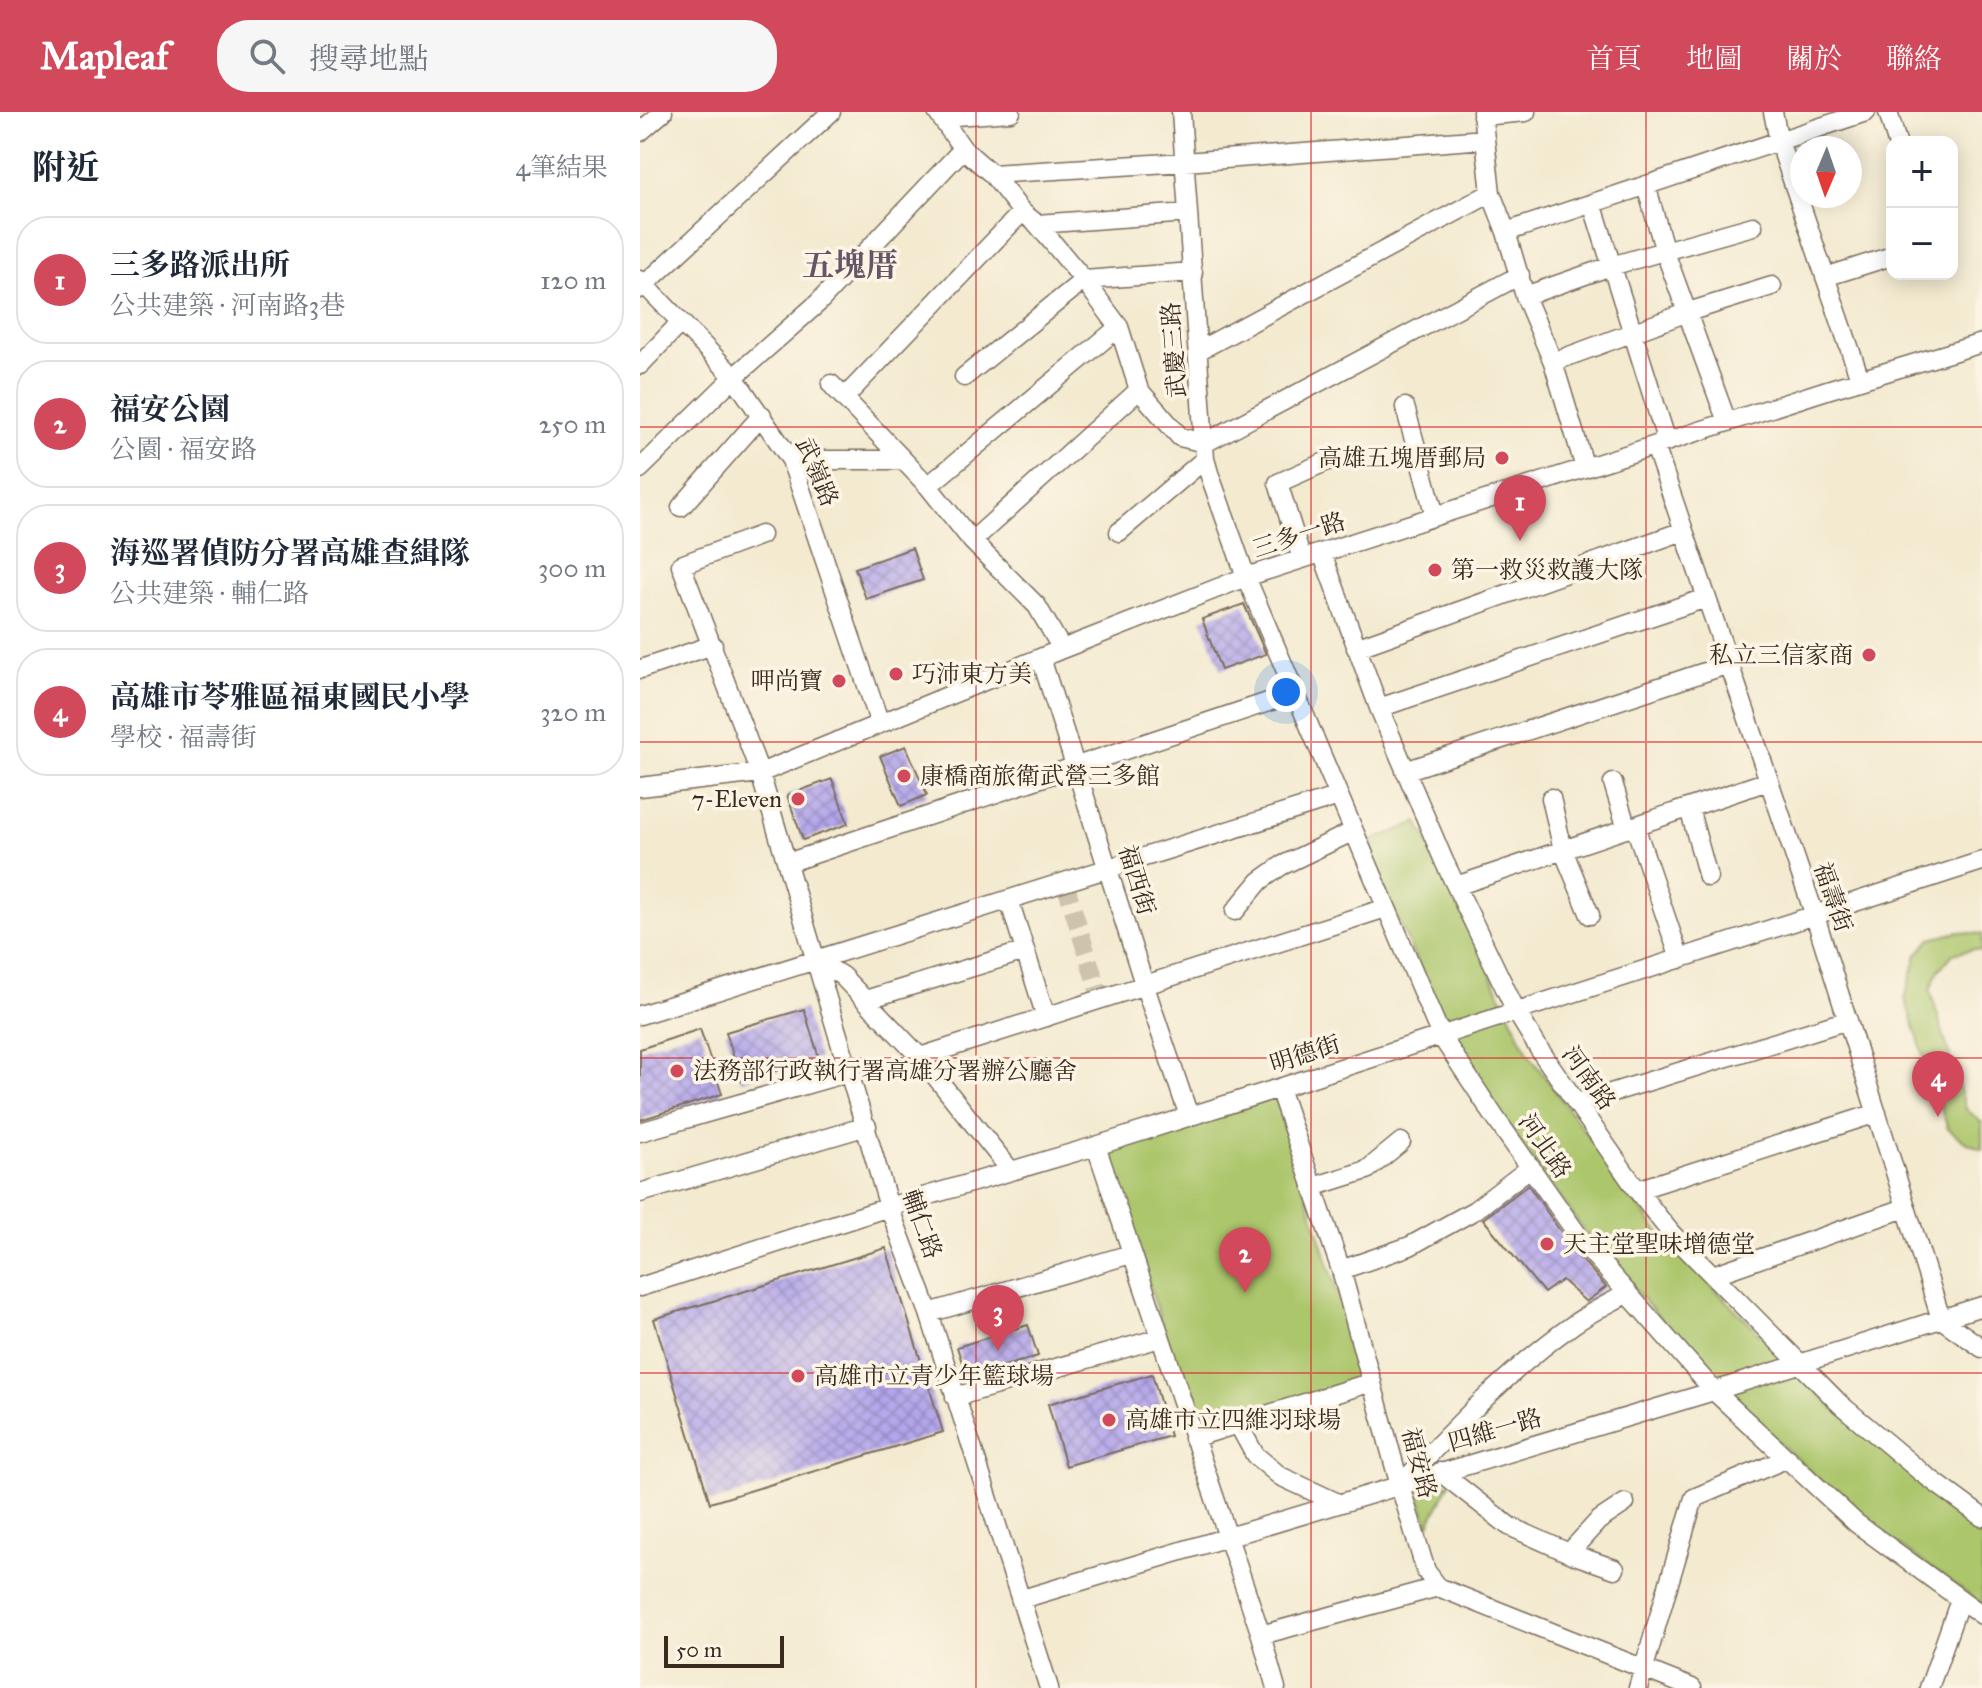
<!DOCTYPE html>
<html lang="zh-TW">
<meta charset="utf-8">
<style>
:root{--surface:#fff;--page:#f6f6f7;--text:#1f2937;--muted:#747a83;--line:#e0e1e3;--accent:#d1495b}
body{margin:0;font-family:"IM FELL Great Primer","Noto Serif TC",serif;background:var(--page);color:var(--text)}
.controls{position:absolute;right:24px;top:24px;display:grid;overflow:hidden;border-radius:16px;box-shadow:0 4px 20px #0003}
.controls button{width:72px;height:72px;display:grid;place-items:center;padding:0;border:0;border-bottom:2px solid var(--line);background:var(--surface);color:var(--text);font:40px sans-serif}
.compass{position:absolute;left:1150px;top:24px;width:72px;height:72px;border-radius:50%;background:var(--surface);box-shadow:0 4px 20px #0003;rotate:182deg}
.scale{position:absolute;left:24px;bottom:20px;width:120px;box-sizing:border-box;padding-left:8px;border:4px solid #3b2a1e;border-top:0;font-size:22px;line-height:28px;white-space:nowrap;color:#3b2a1e;-webkit-text-stroke:6px #fcf5e5;paint-order:stroke}
.you{position:absolute;left:646px;top:580px;width:28px;height:28px;margin:-20px;border:6px solid #fff;border-radius:50%;background:#1a73e8;box-shadow:0 0 0 12px #1a73e833}
.badge{display:grid;place-items:center;width:52px;height:52px;border-radius:50%;background:var(--accent);color:#fff;font-size:26px;font-weight:700}
.pin{position:absolute;translate:-50% -66px;filter:drop-shadow(0 2px 4px #0008)}
.pin::after{content:'';position:absolute;top:42px;width:28px;height:24px;background:inherit;clip-path:polygon(0 0,100% 0,50% 100%)}
.list{margin:0;padding:0;list-style:none}
h2{display:flex;justify-content:space-between;align-items:center;height:104px;margin:0;padding:0 32px;font-size:34px}
h2 small{font-size:26px;font-weight:400;color:var(--muted)}
.list li{display:grid;grid-template-columns:52px 1fr auto;gap:24px;align-items:center;box-sizing:border-box;height:128px;margin:0 16px 16px;padding:0 16px;border:2px solid var(--line);border-radius:32px}
.list b{display:block;font-size:30px;white-space:nowrap}
.list p{margin:0;font-size:26px;white-space:nowrap;color:var(--muted)}
.list em{font-size:26px;font-style:normal;color:var(--muted)}
.icon{flex:none;width:44px;height:44px;fill:none;stroke:currentColor;stroke-width:2;stroke-linecap:round;stroke-linejoin:round}
.map{position:relative;flex:none;width:1342px;height:1576px;overflow:hidden}
header{display:flex;align-items:center;gap:48px;box-sizing:border-box;height:112px;padding:0 40px;background:var(--accent);color:#fff}
header strong{font-size:38px}
nav{display:flex;gap:44px;margin-inline-start:auto;font-size:28px}
.search{width:560px;height:72px;background:var(--page);display:flex;align-items:center;gap:20px;box-sizing:border-box;padding:0 28px;border-radius:32px;color:var(--muted);font-size:30px}
main{display:flex}
aside{flex:1;background:var(--surface)}
.map>svg:first-child{display:block}
</style>
<header>
<strong>Mapleaf</strong>
<div class="search"><svg class="icon" aria-label="search" viewBox="0 0 24 24"><circle cx="10" cy="10" r="6"/><path d="M15 15l6 6"/></svg>搜尋地點</div>
<nav><a>首頁</a><a>地圖</a><a>關於</a><a>聯絡</a></nav>
</header>
<main>
<aside>
<h2>附近<small>4筆結果</small></h2>
<ul class="list">
<li><span class="badge">1</span><div><b>三多路派出所</b><p>公共建築 · 河南路3巷</p></div><em>120 m</em></li>
<li><span class="badge">2</span><div><b>福安公園</b><p>公園 · 福安路</p></div><em>250 m</em></li>
<li><span class="badge">3</span><div><b>海巡署偵防分署高雄查緝隊</b><p>公共建築 · 輔仁路</p></div><em>300 m</em></li>
<li><span class="badge">4</span><div><b>高雄市苓雅區福東國民小學</b><p>學校 · 福壽街</p></div><em>320 m</em></li>
</ul>
</aside>
<div class="map">
<svg width="1342" height="1576" viewBox="0 0 1342 1576">
<defs>
<pattern id="building-cross-hatch" width="8" height="8" patternUnits="userSpaceOnUse" patternTransform="scale(2)"><rect width="8" height="8" fill="#b3a6ec"/><path d="M0 0l8 8M0 8l8-8" fill="none" stroke="#9387bf"/></pattern>
</defs>
<rect width="100%" height="100%" fill="#fcf5e5"/>
<filter id="ink" filterUnits="userSpaceOnUse"><feTurbulence type="fractalNoise" baseFrequency=".0125" numOctaves="2"/><feDisplacementMap in="SourceGraphic" scale="16" xChannelSelector="R" yChannelSelector="G"/><feConvolveMatrix kernelMatrix="1 2 1 2 8 2 1 2 1" color-interpolation-filters="sRGB"/></filter>
<filter id="wash" filterUnits="userSpaceOnUse"><feTurbulence type="fractalNoise" baseFrequency=".006" numOctaves="4" result="noise"/><feDisplacementMap in="SourceGraphic" scale="32" xChannelSelector="R" yChannelSelector="G"/><feGaussianBlur stdDeviation="1.8" result="paint"/><feColorMatrix in="noise" values="0 0 0 0 0 0 0 0 0 0 0 0 0 0 0 0 0 1.4 0 .05"/><feComposite in="paint" operator="in"/></filter>
<g filter="url(#wash)">
<rect width="100%" height="100%" fill="#f3ead0"/>
<!-- green -->
<path fill="#acc66c" stroke="#747845" stroke-width="2" d="M778,710L889,943L1015,1116L1194,1297L1342,1413V1492L1220,1406L1087,1282L953,1131L863,1006L811,926L724,732Z
M1318,820L1342,822V839L1334,837L1313,842L1298,859L1290,878L1326,997L1342,1011V1037L1325,1030L1308,1017L1265,887L1277,842L1291,827Z
M635,985L725,1265L556,1319L466,1039Z
M810,1371L788,1414L779,1379Z"/>
<g id="blocks">
<!-- building -->
<path fill="url(#building-cross-hatch)" d="M272,436L283,468L226,487L215,456Z
M604,492L626,542L581,558L562,507Z
M266,634L287,683L261,694L240,644Z
M192,667L208,712L163,728L147,683Z
M164,897L179,946L101,969L86,920Z
M60,917L82,982L0,1008V937Z
M888,1073L935,1140L966,1175L946,1190L922,1168L904,1181L843,1107Z
M246,1136L303,1320L70,1391L14,1207Z
M388,1213L398,1244L327,1266L317,1235Z
M512,1262L530,1324L426,1354L408,1292Z"/>
</g>
</g>
<g filter="url(#ink)">
<use href="#blocks" fill-opacity="0" stroke="#7b6d5c" stroke-width="2"/>
<g fill="none" stroke-linecap="round" stroke-linejoin="round">
<!-- minor-tunnel -->
<path stroke="#cec4ac" stroke-width="18" stroke-dasharray="18 9" stroke-linecap="butt" d="M425,771L461,888"/>
<defs>
<path id="minor" d="M297,0L323,37L352,62L382,100L397,112L444,168L479,215L499,278L540,325L565,331L880,163
M541,0L565,347L569,361L606,465L801,924L856,1007L945,1133L1074,1279L1216,1411L1342,1503
M842,0L851,81L866,120L885,184L913,250L945,356
M1133,0L1139,29L1220,267
M1248,0L1257,30
M842,4L886,0
M302,5L371,0
M0,20L23,0
M352,62L545,50L845,27
M1006,73L1025,140L1087,310
M952,91L1027,330
M397,112L548,101
M866,120L1226,0
M1185,165L1252,144
M0,168L94,265L151,348L240,612
M0,177L191,0
M885,184L971,154L1113,114
M558,239L851,81
M913,250L1048,200L1132,174
M0,253L40,211
M324,265L444,168L553,160
M191,272L288,374L332,429L397,494L422,537
M205,285L382,100
M765,295L795,404
M1015,334L1175,804L1301,1207L1342,1236
M151,348H261
M0,357L94,265L178,191L323,37
M288,374L479,215
M41,395L122,303
M479,420L565,347
M121,423L41,453L120,661L249,1095L289,1201L409,1576
M332,429L499,278
M682,441L739,596L804,749L876,899L899,937L997,1078L1031,1121L1200,1292L1281,1360L1342,1405
M662,447L638,371L692,347
M716,536L1043,419
M401,546L505,875L549,1004
M1,557L73,533
M739,596L1066,486
M765,659L1089,552
M973,671L987,717
M0,675L120,661L422,537L606,465L1187,278L1342,231
M911,686L923,738L950,803
M1049,696L1068,765
M995,714L1040,847
M147,751L655,581
M816,774L1128,669
M369,788L406,905
M595,799L620,769L641,754L714,719
M177,848L202,864L280,945L371,1059
M225,888L385,839
M0,903L699,684
M280,945L746,796
M639,976L701,1158L760,1374L786,1459L798,1475L1052,1576
M938,991L1208,908
M0,1020L210,960
M456,1034L621,1523L636,1576
M673,1075L727,1058L761,1030
M997,1078L1237,1001
M0,1081L227,1014
M701,1158L770,1134L835,1098L891,1055
M1073,1163L1265,1096
M0,1175L249,1095L456,1034L639,976L1342,749
M289,1201L491,1142
M315,1285L520,1226
M598,1312L615,1343L640,1364L698,1391
M553,1326L732,1270
M800,1360L869,1414L929,1441L975,1457
M762,1371C816,1314 870,1257 934,1212C951,1200 970,1191 988,1181
M929,1441L958,1409L985,1391
M382,1487L1074,1279L1342,1194
M621,1523L798,1475
M998,1576L1054,1386L1148,1346
M1289,1576L1320,1488"/>
</defs>
<!-- minor casing -->
<use href="#minor" stroke="#7b6d5c" stroke-width="21"/>
<!-- minor -->
<use href="#minor" stroke="#fff" stroke-width="18"/>
</g>
</g>
<!-- grid -->
<path fill="none" stroke="#d62828" stroke-width="2" stroke-opacity="0.55" d="M336,0V1576M671,0V1576M1006,0V1576M0,315H1342M0,630H1342M0,946H1342M0,1261H1342"/>
<!-- markers -->
<g fill="#d1495b" stroke="#fcf5e5" stroke-width="3">
<circle cx="862" cy="346" r="8"/>
<circle cx="795" cy="458" r="8"/>
<circle cx="1229" cy="543" r="8"/>
<circle cx="256" cy="562" r="8"/>
<circle cx="199" cy="569" r="8"/>
<circle cx="264" cy="664" r="8"/>
<circle cx="158" cy="687" r="8"/>
<circle cx="37" cy="959" r="8"/>
<circle cx="907" cy="1132" r="8"/>
<circle cx="158" cy="1264" r="8"/>
<circle cx="469" cy="1308" r="8"/>
</g>
<g text-anchor="middle" stroke-width="7" stroke-linejoin="round" paint-order="stroke">
<!-- street labels -->
<g font-size="24" fill="#3b2a1e" stroke="#fcf5e5">
<text transform="translate(534 238) rotate(-94)" y="8">武慶三路</text>
<text transform="translate(177 360) rotate(67)" y="8">武嶺路</text>
<text transform="translate(659 423) rotate(-18)" y="8">三多一路</text>
<text transform="translate(497 768) rotate(73)" y="8">福西街</text>
<text transform="translate(1193 785) rotate(71)" y="8">福壽街</text>
<text transform="translate(665 942) rotate(-18)" y="8">明德街</text>
<text transform="translate(949 966) rotate(54)" y="8">河南路</text>
<text transform="translate(905 1034) rotate(55)" y="8">河北路</text>
<text transform="translate(282 1112) rotate(70)" y="8">輔仁路</text>
<text transform="translate(855 1318) rotate(-16)" y="8">四維一路</text>
<text transform="translate(779 1351) rotate(75)" y="8">福安路</text>
</g>
<!-- poi labels -->
<g font-size="24" fill="#3b2a1e" stroke="#fcf5e5" text-anchor="start">
<text x="846" y="354" text-anchor="end">高雄五塊厝郵局</text>
<text x="811" y="466">第一救災救護大隊</text>
<text x="1213" y="551" text-anchor="end">私立三信家商</text>
<text x="272" y="570">巧沛東方美</text>
<text x="183" y="577" text-anchor="end">呷尚寶</text>
<text x="280" y="672">康橋商旅衛武營三多館</text>
<text x="142" y="695" text-anchor="end">7-Eleven</text>
<text x="53" y="967">法務部行政執行署高雄分署辦公廳舍</text>
<text x="923" y="1140">天主堂聖味增德堂</text>
<text x="174" y="1272">高雄市立青少年籃球場</text>
<text x="485" y="1316">高雄市立四維羽球場</text>
</g>
<!-- district labels -->
<g font-size="32" font-weight="bold" fill="#655566" stroke="#fcf5e5">
<text x="210" y="164">五塊厝</text>
</g>
</g>
</svg>
<div class="controls">
<button>+</button>
<button>−</button>
</div>
<svg class="compass" viewBox="-18 -18 36 36"><path d="M0-13l5 13h-10z" fill="#e53935"/><path d="M0 13l5-13h-10z" fill="#747a83"/></svg>
<div class="scale">50 m</div>
<div class="you"></div>
<div class="pin badge" style="left:880px;top:429px">1</div>
<div class="pin badge" style="left:605px;top:1181px">2</div>
<div class="pin badge" style="left:358px;top:1239px">3</div>
<div class="pin badge" style="left:1298px;top:1005px">4</div>
</div>
</main>
